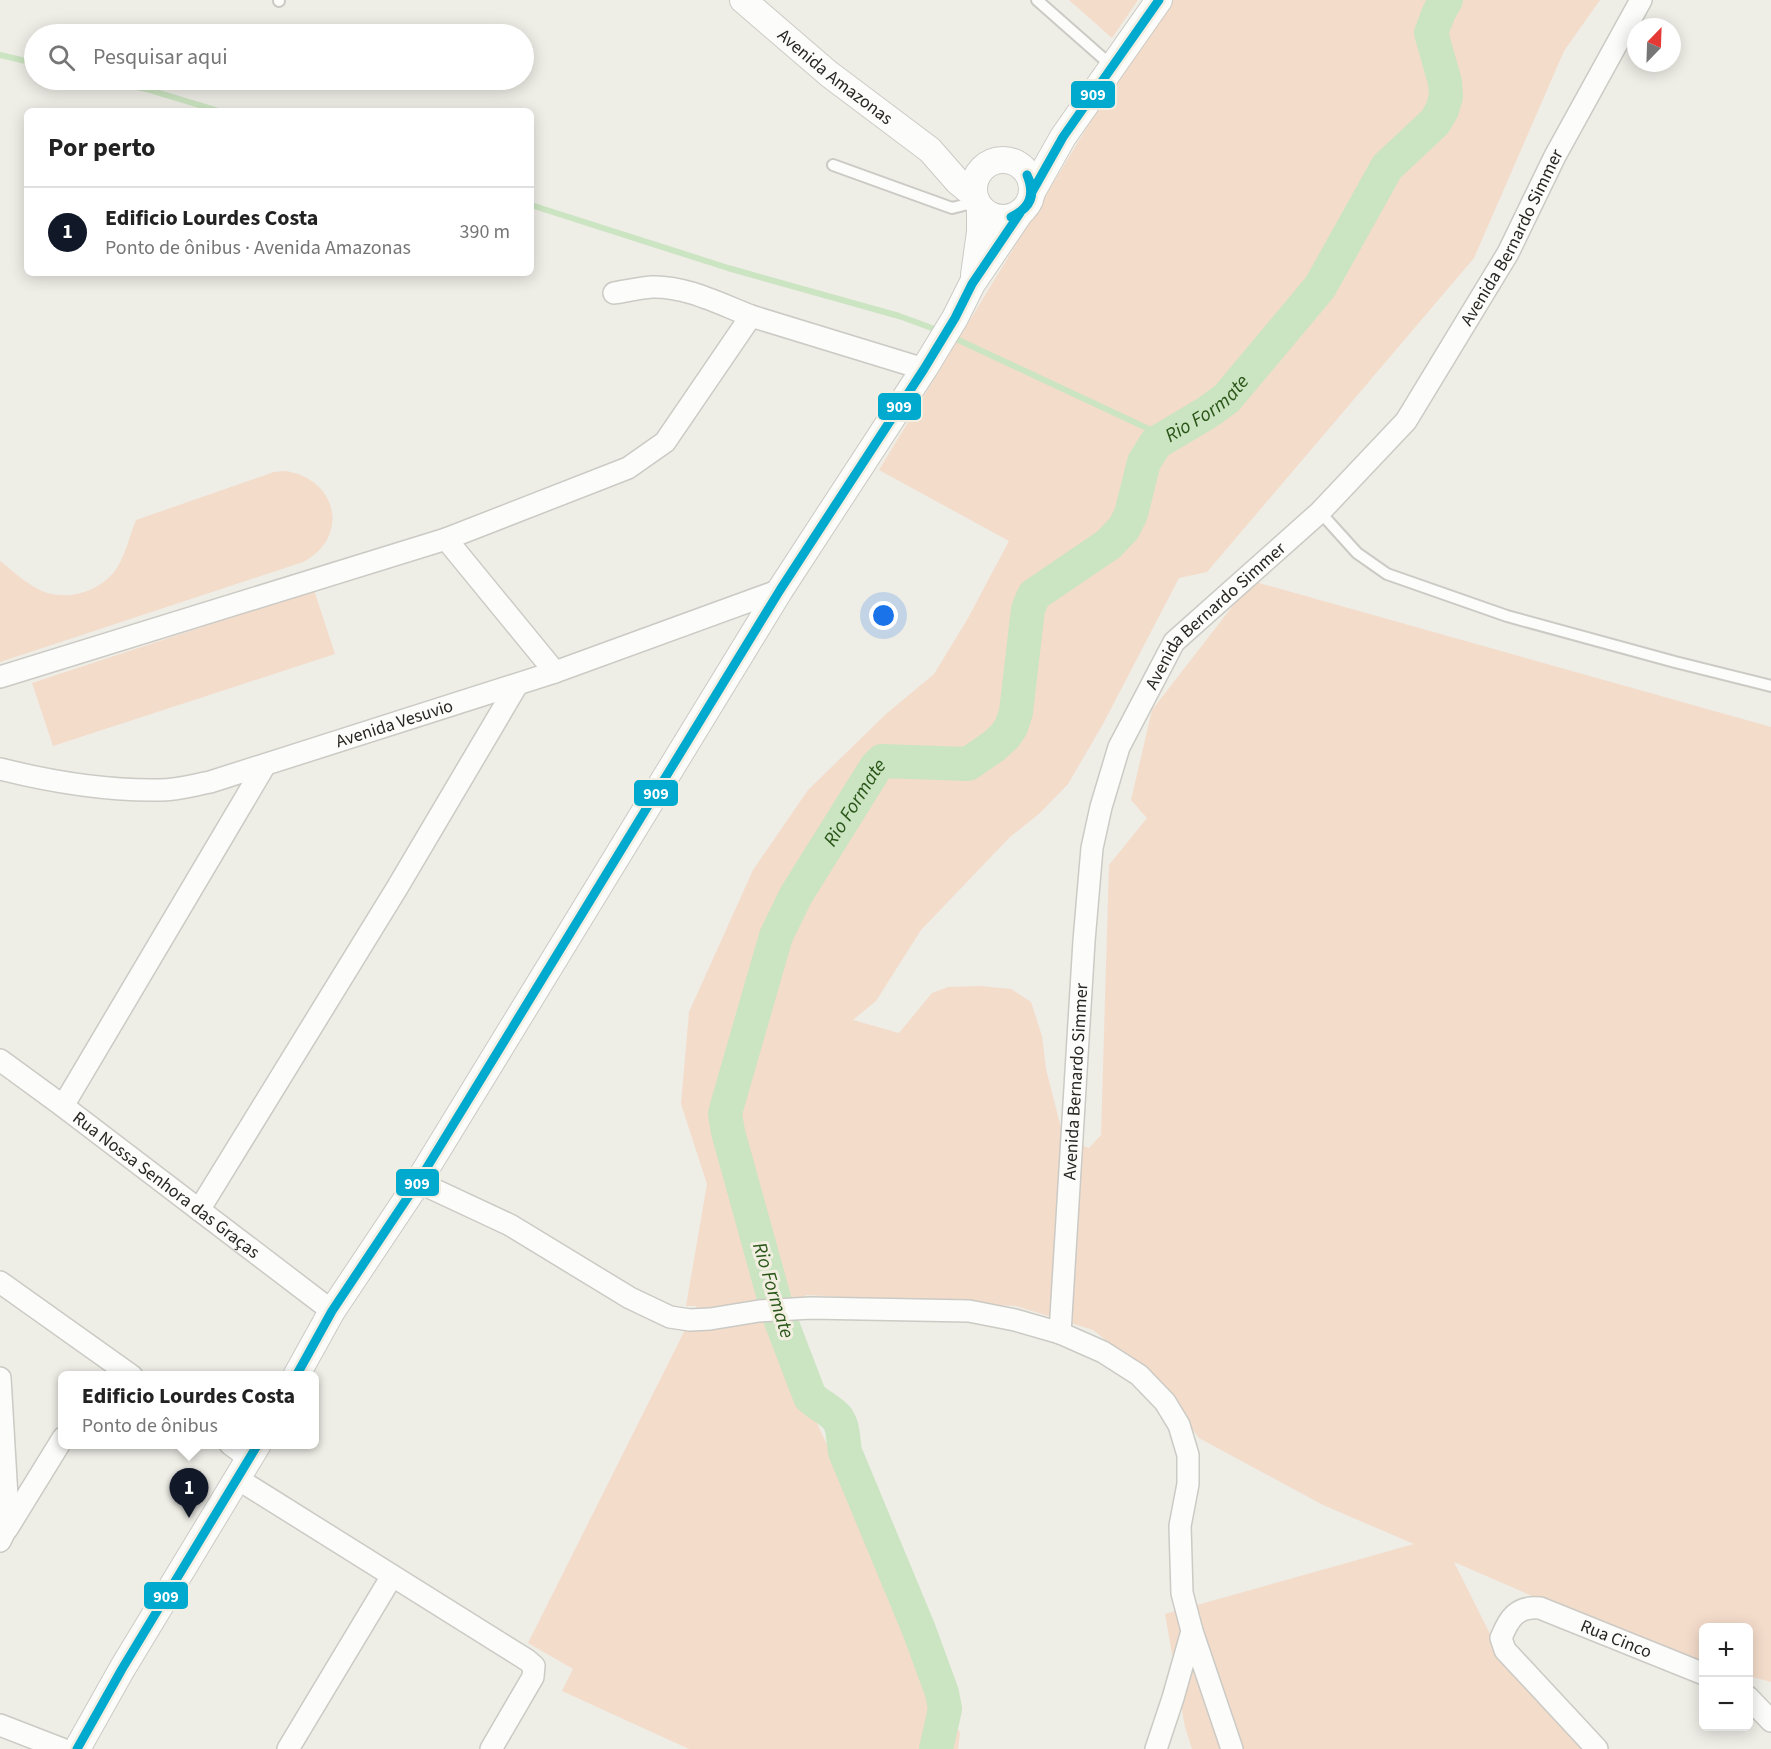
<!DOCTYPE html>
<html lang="pt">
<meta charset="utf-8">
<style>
:root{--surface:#fff;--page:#f6f6f6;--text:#222;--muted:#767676;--line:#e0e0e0;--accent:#111827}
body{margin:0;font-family:"Source Sans 3",sans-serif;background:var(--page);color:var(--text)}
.controls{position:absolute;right:18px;bottom:18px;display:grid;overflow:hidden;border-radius:9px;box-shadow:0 3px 15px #0003}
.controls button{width:54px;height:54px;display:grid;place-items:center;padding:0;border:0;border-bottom:2px solid var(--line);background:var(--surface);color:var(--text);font:30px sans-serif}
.compass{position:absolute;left:1627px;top:18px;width:54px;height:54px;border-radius:50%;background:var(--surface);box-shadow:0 3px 15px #0003;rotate:23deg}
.you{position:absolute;left:884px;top:616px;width:21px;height:21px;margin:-15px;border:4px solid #fff;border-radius:50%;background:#1a73e8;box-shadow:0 0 0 9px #1a73e833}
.badge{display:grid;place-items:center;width:39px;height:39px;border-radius:50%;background:var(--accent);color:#fff;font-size:20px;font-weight:700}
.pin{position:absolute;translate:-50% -50px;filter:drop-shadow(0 2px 3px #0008)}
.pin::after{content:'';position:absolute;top:32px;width:21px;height:18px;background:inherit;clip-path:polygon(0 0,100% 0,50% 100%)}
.popup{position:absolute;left:58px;top:1371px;width:261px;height:78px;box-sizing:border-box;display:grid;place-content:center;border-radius:9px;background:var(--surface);filter:drop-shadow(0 2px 4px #0005);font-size:20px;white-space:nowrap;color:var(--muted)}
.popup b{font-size:22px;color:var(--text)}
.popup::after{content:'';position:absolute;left:50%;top:100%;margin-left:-12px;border:12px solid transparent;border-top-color:var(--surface)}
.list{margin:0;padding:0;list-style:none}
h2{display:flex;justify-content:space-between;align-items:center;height:78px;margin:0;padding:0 24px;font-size:26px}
h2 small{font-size:20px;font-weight:400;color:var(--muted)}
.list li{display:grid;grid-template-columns:39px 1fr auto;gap:18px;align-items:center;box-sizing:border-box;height:90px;padding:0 24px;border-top:2px solid var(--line)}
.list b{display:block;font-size:22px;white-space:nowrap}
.list p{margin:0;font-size:20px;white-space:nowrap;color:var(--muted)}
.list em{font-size:20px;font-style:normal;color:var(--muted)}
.icon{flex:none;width:33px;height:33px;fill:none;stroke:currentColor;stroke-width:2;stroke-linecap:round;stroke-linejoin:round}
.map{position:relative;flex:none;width:1771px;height:1749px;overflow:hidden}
.search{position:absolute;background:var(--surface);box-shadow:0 3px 15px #0003;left:24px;top:24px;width:510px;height:66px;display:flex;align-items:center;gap:15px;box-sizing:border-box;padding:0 21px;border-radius:33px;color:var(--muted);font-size:22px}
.panel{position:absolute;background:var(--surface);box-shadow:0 3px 15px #0003;left:24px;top:108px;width:510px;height:168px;border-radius:9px}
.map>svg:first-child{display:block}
</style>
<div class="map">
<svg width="1771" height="1749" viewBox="0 0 1771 1749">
<rect width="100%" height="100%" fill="#eeede6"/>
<!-- green -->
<path fill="#f4dccb" d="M1069,0H1138L1112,38Z
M1173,0H1600L1564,51L1474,258L1207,572L1179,578L1103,724L1068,784L1040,813L1010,837L921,930L876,1001L853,1020L899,1033L932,993L948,987L980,986L1011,989L1031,1002L1042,1036L1046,1069L1061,1128L1072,1142L1089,1148L1101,1135L1109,865L1147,818L1131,800L1152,710L1252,581L1771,727V1682L1749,1676L1748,1628H1704L1703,1663L1659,1651L1454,1562L1502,1658L1586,1749H1192L1185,1727L1165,1614L1414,1544L1323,1505L1199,1438L1153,1377L1093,1330L1016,1306L806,1295L802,1302L763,1306L960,1733L958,1749H689L562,1691L573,1669L528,1643L697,1306H686L707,1184L681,1104L689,1012L753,870L808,790L886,714L934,674L967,620L1009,541L879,470L1089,124Z
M285,471C337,478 351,537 303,562L0,662V561C13,571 26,584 42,591C66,601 97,593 114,572C125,558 129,537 136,520L274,472Z
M314,590L335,654L53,746L32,683Z"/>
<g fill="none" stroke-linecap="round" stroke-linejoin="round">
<!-- stream -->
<path stroke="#cbe4c1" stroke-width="6" d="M0,55L34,63
M106,80L146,89L219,111
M531,205L728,268L899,316L940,331
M952,337L1151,430L1158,442"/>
<!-- river -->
<path stroke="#cbe4c1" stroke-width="34" id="s1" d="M936,1749L945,1709L942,1693L919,1630L845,1452C843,1441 844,1422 834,1415C827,1408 817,1404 810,1397L779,1316L728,1132L725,1114L727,1106L776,936L796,895L876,767L882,761L968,764L994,746L1005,736L1011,727L1016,712L1028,609L1034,595L1109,544L1124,528L1131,514L1144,462L1156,443L1208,412L1227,398L1320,287L1387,167L1435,122L1442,110L1446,97L1445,82L1431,33L1439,12L1446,0"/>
<defs>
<path id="service" d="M279,0V1
M1037,0L1113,67
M833,165L952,208L976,202
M1320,512L1357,553L1387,574L1507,616L1675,662L1771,686"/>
<g id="minor">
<path d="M614,293C626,291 639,288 652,287C686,286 720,304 751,316"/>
<path d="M555,672L446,539L628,468L665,442L751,316L924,369"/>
<path d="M0,677L446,539"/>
<path id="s2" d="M0,769C52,782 106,791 160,790C177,790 194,785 210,782L555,672L780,590"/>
<path id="s3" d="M0,1060L63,1106L332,1311"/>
<path d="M63,1106L265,765"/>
<path d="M418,1182L510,1225L630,1298L670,1317L690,1320L710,1319L759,1311L811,1308L969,1311L1015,1320L1060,1333L1103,1352L1139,1375L1165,1402L1179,1425L1188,1455V1484L1180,1526L1182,1593L1192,1631L1232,1749"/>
<path d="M199,1210L397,888L517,685"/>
<path d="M0,1282L132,1376"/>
<path id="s4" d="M1060,1333L1084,941L1092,848L1101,807L1119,747L1174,642L1320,512L1406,421L1508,253L1555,156L1641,0"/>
<path d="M0,1378L8,1514L4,1533L0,1541"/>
<path d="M230,1444L250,1459"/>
<path d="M238,1479L527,1660L534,1666L533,1677L491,1749"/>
<path d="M7,1529L63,1438"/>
<path d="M1748,1697L1771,1721"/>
<path d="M0,1725L62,1749"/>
<path d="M288,1749L392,1576"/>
<path d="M1156,1749L1173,1698L1192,1631"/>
<path id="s5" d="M1597,1749L1505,1650L1501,1638C1509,1618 1517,1606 1540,1608L1704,1674"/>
</g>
<g id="tertiary">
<path id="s6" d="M743,0L829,74L930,150L958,182L974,195"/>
<circle cx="1003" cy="189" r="29"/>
<path d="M1032,192L1063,137L1159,0"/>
<path d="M974,275L980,232V207"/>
<path d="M296,1376L332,1311L418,1182L780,590L924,369L955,318L972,284L1020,213"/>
<path d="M77,1749L122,1669L258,1444"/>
</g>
</defs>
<!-- service casing -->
<use href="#service" stroke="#cbcac4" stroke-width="14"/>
<!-- minor casing -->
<use href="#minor" stroke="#cbcac4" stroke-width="24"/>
<!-- tertiary casing -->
<use href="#tertiary" stroke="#cbcac4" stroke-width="28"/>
<!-- service -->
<use href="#service" stroke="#fcfcfb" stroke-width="10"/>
<!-- minor -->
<use href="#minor" stroke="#fcfcfb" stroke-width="21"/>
<!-- tertiary -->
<use href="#tertiary" stroke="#fcfcfb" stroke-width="26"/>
<defs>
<path id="bus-1" d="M1032,192L1063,137L1159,0
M1011,217C1030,208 1035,195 1027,175
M1011,217C1031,208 1037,195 1027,175
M296,1376L332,1311L418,1182L780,590L924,369L955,318L972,284L1020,213
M77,1749L122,1669L258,1444"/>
</defs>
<!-- bus-1 casing -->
<use href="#bus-1" stroke="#f2efe2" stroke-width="14"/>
<!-- bus-1 -->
<use href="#bus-1" stroke="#00a9ce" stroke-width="9"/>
</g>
<g text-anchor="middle" stroke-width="6" stroke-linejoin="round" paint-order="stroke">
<!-- street labels -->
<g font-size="18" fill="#272621" stroke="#f2efe2">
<text dy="6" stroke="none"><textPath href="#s6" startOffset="120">Avenida Amazonas</textPath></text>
<text dy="6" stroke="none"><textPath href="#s4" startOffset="1242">Avenida Bernardo Simmer</textPath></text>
<text dy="6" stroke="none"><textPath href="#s4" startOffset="756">Avenida Bernardo Simmer</textPath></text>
<text dy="6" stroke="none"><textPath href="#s2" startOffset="406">Avenida Vesuvio</textPath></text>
<text dy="6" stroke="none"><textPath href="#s4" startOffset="252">Avenida Bernardo Simmer</textPath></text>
<text dy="6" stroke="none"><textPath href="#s3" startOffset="208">Rua Nossa Senhora das Graças</textPath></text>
<text dy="6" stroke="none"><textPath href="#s5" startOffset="284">Rua Cinco</textPath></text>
</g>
<!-- water labels -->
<g font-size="20" font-style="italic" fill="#295618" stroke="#f2efe2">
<text dy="7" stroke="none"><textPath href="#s1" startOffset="1617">Rio Formate</textPath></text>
<text dy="7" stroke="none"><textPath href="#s1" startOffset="1023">Rio Formate</textPath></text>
<text transform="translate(774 1290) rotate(73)" y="7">Rio Formate</text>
</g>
</g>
<g stroke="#f2efe2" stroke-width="2">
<rect x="1070" y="80" width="46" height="29" rx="6" fill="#00a9ce"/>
<rect x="877" y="392" width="45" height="29" rx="6" fill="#00a9ce"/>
<rect x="633" y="779" width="46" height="28" rx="6" fill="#00a9ce"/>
<rect x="395" y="1168" width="45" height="29" rx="6" fill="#00a9ce"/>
<rect x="143" y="1581" width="46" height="29" rx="6" fill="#00a9ce"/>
</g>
<g font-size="16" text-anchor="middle" font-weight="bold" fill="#fff">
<text x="1093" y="100">909</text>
<text x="899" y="412">909</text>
<text x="656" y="799">909</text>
<text x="417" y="1189">909</text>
<text x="166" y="1602">909</text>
</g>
</svg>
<div class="controls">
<button>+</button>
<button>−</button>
</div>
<svg class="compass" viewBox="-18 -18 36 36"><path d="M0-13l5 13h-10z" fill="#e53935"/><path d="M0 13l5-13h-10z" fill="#767676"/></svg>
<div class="you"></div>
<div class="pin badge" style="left:189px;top:1518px">1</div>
<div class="popup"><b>Edificio Lourdes Costa</b>Ponto de ônibus</div>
<div class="search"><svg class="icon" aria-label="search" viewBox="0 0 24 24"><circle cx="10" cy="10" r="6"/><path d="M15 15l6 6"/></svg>Pesquisar aqui</div>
<section class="panel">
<h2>Por perto<small></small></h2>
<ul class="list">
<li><span class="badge">1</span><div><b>Edificio Lourdes Costa</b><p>Ponto de ônibus · Avenida Amazonas</p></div><em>390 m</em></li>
</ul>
</section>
</div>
